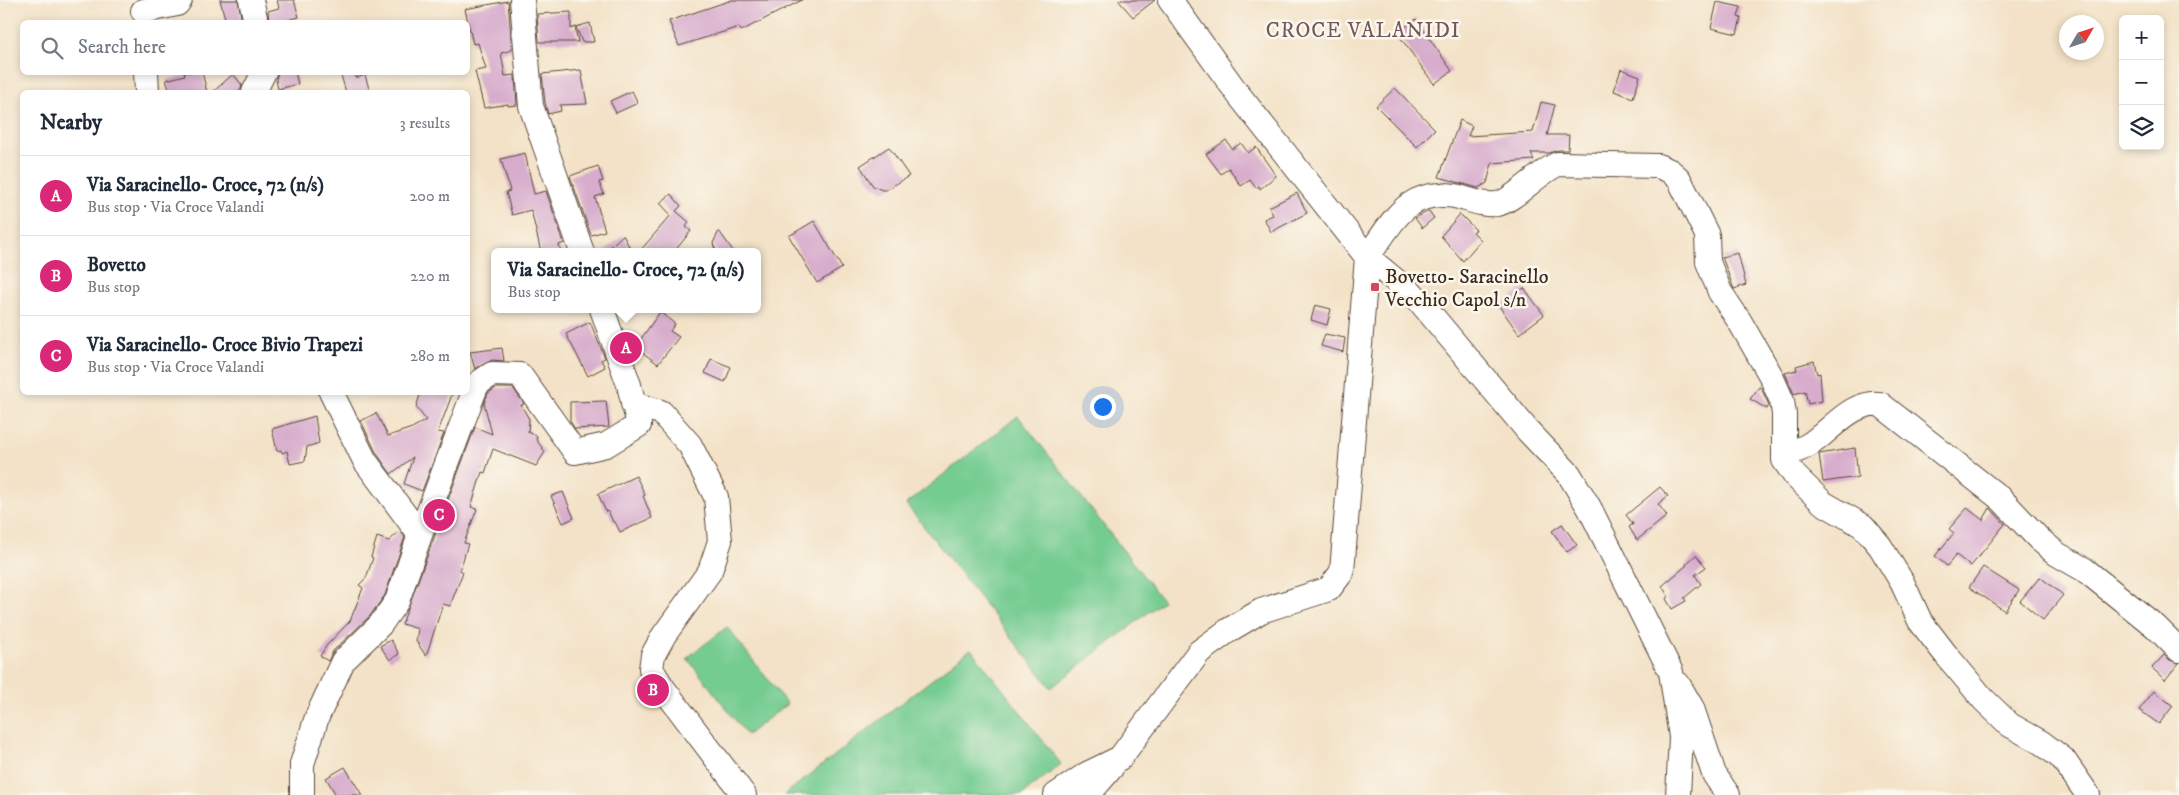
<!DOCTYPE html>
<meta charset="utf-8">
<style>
:root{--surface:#fff;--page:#f2f2f3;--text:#1f2937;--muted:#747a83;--line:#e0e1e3;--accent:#db2777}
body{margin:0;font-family:"IM FELL DW Pica",serif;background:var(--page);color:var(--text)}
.controls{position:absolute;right:15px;top:15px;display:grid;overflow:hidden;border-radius:8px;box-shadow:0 2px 8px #0003}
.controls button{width:45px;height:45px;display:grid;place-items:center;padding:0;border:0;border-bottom:1px solid var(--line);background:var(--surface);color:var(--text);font:25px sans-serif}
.compass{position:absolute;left:2059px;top:15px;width:45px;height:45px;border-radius:50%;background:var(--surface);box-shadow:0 2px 8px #0003;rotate:51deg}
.you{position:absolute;left:1102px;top:406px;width:18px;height:18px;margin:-12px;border:4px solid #fff;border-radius:50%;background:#1a73e8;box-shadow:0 0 0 8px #1a73e833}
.badge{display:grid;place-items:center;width:32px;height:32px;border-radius:50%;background:var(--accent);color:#fff;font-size:16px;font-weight:700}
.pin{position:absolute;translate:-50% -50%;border:2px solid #fff;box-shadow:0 1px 5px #0006}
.popup{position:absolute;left:491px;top:248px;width:270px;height:65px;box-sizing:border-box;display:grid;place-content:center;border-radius:8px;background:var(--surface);filter:drop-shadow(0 1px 4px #0005);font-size:16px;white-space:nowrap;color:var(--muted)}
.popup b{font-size:19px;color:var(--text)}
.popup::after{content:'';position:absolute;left:50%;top:100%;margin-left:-10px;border:10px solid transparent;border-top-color:var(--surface)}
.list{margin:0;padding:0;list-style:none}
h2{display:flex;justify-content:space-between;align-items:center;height:65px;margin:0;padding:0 20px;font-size:21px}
h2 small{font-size:16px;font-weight:400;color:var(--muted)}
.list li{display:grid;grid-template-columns:32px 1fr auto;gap:15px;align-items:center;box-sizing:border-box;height:80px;padding:0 20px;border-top:1px solid var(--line)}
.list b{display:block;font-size:19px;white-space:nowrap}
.list p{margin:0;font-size:16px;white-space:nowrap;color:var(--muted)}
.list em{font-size:16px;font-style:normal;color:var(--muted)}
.icon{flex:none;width:28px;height:28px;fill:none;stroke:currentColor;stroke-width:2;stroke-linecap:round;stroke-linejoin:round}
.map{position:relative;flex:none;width:2179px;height:795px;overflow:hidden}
.search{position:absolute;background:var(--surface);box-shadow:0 2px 8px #0003;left:20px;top:20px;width:450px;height:55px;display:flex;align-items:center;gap:12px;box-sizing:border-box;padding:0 18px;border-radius:8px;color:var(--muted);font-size:19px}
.panel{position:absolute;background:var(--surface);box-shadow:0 2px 8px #0003;left:20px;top:90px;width:450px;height:305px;border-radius:8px}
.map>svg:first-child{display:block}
</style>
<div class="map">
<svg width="2179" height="795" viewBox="0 0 2179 795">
<rect width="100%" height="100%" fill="#fbf7ec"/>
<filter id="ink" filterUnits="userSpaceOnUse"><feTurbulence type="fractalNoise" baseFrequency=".02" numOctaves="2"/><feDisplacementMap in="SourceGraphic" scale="10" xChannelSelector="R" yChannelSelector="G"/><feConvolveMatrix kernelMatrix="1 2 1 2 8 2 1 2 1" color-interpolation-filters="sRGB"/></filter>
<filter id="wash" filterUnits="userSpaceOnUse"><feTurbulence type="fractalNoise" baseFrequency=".0096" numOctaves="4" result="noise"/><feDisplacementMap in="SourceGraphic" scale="20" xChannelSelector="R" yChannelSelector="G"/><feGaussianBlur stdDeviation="1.12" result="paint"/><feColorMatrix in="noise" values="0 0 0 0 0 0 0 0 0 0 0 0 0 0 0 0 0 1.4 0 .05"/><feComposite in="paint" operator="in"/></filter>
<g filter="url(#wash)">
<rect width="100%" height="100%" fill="#f3e2c7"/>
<!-- green -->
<path fill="#75cc91" stroke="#587b58" d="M1018,416L1163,601L1051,688L906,504Z
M727,627L787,704L747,735L687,658Z
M971,649L1061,764L1022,795H784Z"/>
<g id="blocks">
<!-- building -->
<path fill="#d7accc" d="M220,0H238L242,22H226Z
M277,0H294L299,17L280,22H269L268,11L279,8Z
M732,0H802L741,31L739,27L679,46L669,21Z
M1118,0H1155L1133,17Z
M508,1L512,50L501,53L505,76L515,75L517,105L508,106V104L484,108L475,71L486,69L478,43L473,44L465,9Z
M1717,2L1741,7L1738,17L1741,18L1737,34L1711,28Z
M571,12V29L575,27L578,42H539L537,14Z
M1416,19L1452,71L1434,84L1397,33Z
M590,23L594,42H582L576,27Z
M1621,69L1640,76L1633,98L1614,91Z
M581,70L587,104L560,105L561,111L548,114L545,103L542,74Z
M184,72H202L207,92H170L166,80L185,75Z
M278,72H295L298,84L278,89L276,80Z
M340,72H355L356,78L365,75L370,92H346Z
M233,74L242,85L241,89L238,92H213Z
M1395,88L1435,129L1417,147L1376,106Z
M632,91L638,103L616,113L610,101Z
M1541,102L1555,105L1547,135H1569L1568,150H1558L1549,153H1531L1534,160L1492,163L1487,183L1478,188L1439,177L1460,120L1472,126L1468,136L1533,132Z
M1226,140L1232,149L1241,143L1248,153L1256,147L1276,176L1260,189L1259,186L1256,188L1250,180L1241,186L1229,168L1221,174L1206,154Z
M889,147L909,176L886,190H882L873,186L860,166Z
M525,153L534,194L546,191L564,243L559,245L561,252H541L531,210L512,215L506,192L510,191L501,159Z
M598,166L603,181L599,182L604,194L595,197L605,231L591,235L570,176Z
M1297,193L1307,213L1271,232L1264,219L1273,215L1269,207Z
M671,194L681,206L676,211L689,222L686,227L691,231L674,252H639L671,215L660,203Z
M1429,211L1434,218L1422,228L1415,218Z
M1460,214L1476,230L1473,232L1481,240L1463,261L1441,236Z
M814,221L842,268L817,283L789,236Z
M719,231L734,252H718L714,247L713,243Z
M623,235L632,252H604Z
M1738,253L1746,285L1734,289L1722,257Z
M1524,288L1544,315L1519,334L1499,306Z
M1315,305L1331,309L1327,325L1311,320Z
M660,312L675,324L670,331L679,337L658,364L635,347Z
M590,322L605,358L601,360L605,367L588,376L566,334Z
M1325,334L1345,338L1343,352L1321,346Z
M502,348L504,361L492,360L475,369L470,352Z
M711,359L731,367L725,382L705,373Z
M1814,361L1817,374L1820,373L1822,401L1808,404L1805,391L1794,394L1785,373L1797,370L1796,366Z
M1759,387L1761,388L1769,405L1767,409L1750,399Z
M496,388H513L523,402L524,404L521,405L529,419L528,432L537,436L536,439L545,452L536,466L493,449L485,473L482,472L471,507L477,509L464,543L468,544L460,570L463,572L450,606L443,604L426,656L416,641L418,629L402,624L475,427L492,434L484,403L488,393Z
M421,392H453L438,432L444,433L422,491L404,484L413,457L391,474L377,454L361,421L376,413L388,436L412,428L426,420L416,407Z
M606,401L609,427L575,429L570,421V402Z
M315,416L319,443L307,447L305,461L290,464L287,451L282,453L281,450L277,451L272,429Z
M1855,448L1858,477L1823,482L1819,454Z
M636,476L645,495L643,496L652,518L620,532L615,522H613L608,511L606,512L598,494Z
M1660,487L1668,496L1658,504L1667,516L1637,540L1629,527L1633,524L1626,515Z
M563,492L574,518L563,523L551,496Z
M1967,508L1983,520L1990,508L2005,524L1971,566L1956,555L1947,566L1935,556L1954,533L1949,529Z
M1562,524L1577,545L1567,552L1552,531Z
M400,531L405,537L385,595L370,616L333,651L328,661L320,656L327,645L350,621L363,588L359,585L366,578L373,558L371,557L377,537L389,541Z
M1696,555L1706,567L1695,575L1701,584L1684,598L1686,601L1672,609L1666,599L1668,596L1662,586L1687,565L1686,564Z
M1983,567L2019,590L2005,611L1969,587Z
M2040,577L2063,595L2043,620L2020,601Z
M391,640L399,654L390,660L380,646Z
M2164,655L2170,660L2179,663L2165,680L2152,668Z
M2154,691L2173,706L2159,724L2139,710Z
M345,767L362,795H336L326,778Z"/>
</g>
</g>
<g filter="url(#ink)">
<use href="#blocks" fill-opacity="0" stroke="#574637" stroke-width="1"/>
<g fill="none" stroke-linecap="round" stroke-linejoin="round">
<defs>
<path id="minor" d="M251,0L256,22
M522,0L531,106L582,252
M143,11L177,4L180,0
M146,72L147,92
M254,92L264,72
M331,392L365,461L420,535
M633,404L661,412L690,445L716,497L720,541L710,571L664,635L653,655L651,669L663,688L744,795
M1784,454C1793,452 1801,450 1810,444C1830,431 1853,400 1880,404L2001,499L2039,539L2057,554L2085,570L2156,627L2179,650
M1678,684L1692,708L1714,774L1728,795
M302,795V764L317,717L343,661L380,625L397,601L420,535L477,384L492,374L520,375L575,452L606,445L639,425L629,385L602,309
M1056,795L1087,774L1120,758L1199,652L1229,630L1261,611L1329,589L1342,572L1367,257L1238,94L1170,0
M1088,795L1112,767
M1678,795L1681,737L1671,672L1590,509L1569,474L1528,431L1418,299L1367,257C1393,223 1406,188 1455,196C1468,199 1483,206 1497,204C1514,201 1538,172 1558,164L1658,166L1670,171L1679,179L1707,235L1708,262L1720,292L1740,322L1771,376L1782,401L1784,414V460L1795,476L1823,503L1863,526L1880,546L1902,582L1920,621L1947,656L1984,700L2010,725L2042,743L2063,759L2088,795"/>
</defs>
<!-- minor casing -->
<use href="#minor" stroke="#574637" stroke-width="26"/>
<!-- minor -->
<use href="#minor" stroke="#fff" stroke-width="24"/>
</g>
</g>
<!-- markers -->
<rect fill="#d1495b" stroke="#fbf7ec" stroke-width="2" x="1370" y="282" width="10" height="10" rx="2.5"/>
<g text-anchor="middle" stroke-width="5" stroke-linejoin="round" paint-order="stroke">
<!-- poi labels -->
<g font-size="20" fill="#3b2a1e" stroke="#fbf7ec" text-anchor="start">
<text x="1385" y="283">Bovetto- Saracinello<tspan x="1385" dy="23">Vecchio Capol s/n</tspan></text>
</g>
<!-- neighbourhood labels -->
<g font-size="21" letter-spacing="1" fill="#72585b" stroke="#fbf7ec">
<text x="1363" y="37">CROCE VALANIDI</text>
</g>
</g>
</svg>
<div class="controls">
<button>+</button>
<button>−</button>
<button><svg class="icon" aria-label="layers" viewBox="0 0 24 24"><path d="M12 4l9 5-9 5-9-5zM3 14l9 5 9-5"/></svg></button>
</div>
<svg class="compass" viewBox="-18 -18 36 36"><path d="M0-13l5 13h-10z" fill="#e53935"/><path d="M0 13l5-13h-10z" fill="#747a83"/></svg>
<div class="you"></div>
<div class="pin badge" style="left:626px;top:348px">A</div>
<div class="popup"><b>Via Saracinello- Croce, 72 (n/s)</b>Bus stop</div>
<div class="pin badge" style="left:653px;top:690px">B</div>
<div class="pin badge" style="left:439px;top:515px">C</div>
<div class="search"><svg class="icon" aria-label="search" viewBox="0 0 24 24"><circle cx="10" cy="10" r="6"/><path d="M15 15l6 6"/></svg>Search here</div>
<section class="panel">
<h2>Nearby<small>3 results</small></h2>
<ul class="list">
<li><span class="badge">A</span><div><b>Via Saracinello- Croce, 72 (n/s)</b><p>Bus stop · Via Croce Valandi</p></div><em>200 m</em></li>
<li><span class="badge">B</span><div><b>Bovetto</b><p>Bus stop</p></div><em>220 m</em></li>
<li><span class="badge">C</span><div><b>Via Saracinello- Croce Bivio Trapezi</b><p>Bus stop · Via Croce Valandi</p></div><em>280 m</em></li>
</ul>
</section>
</div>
